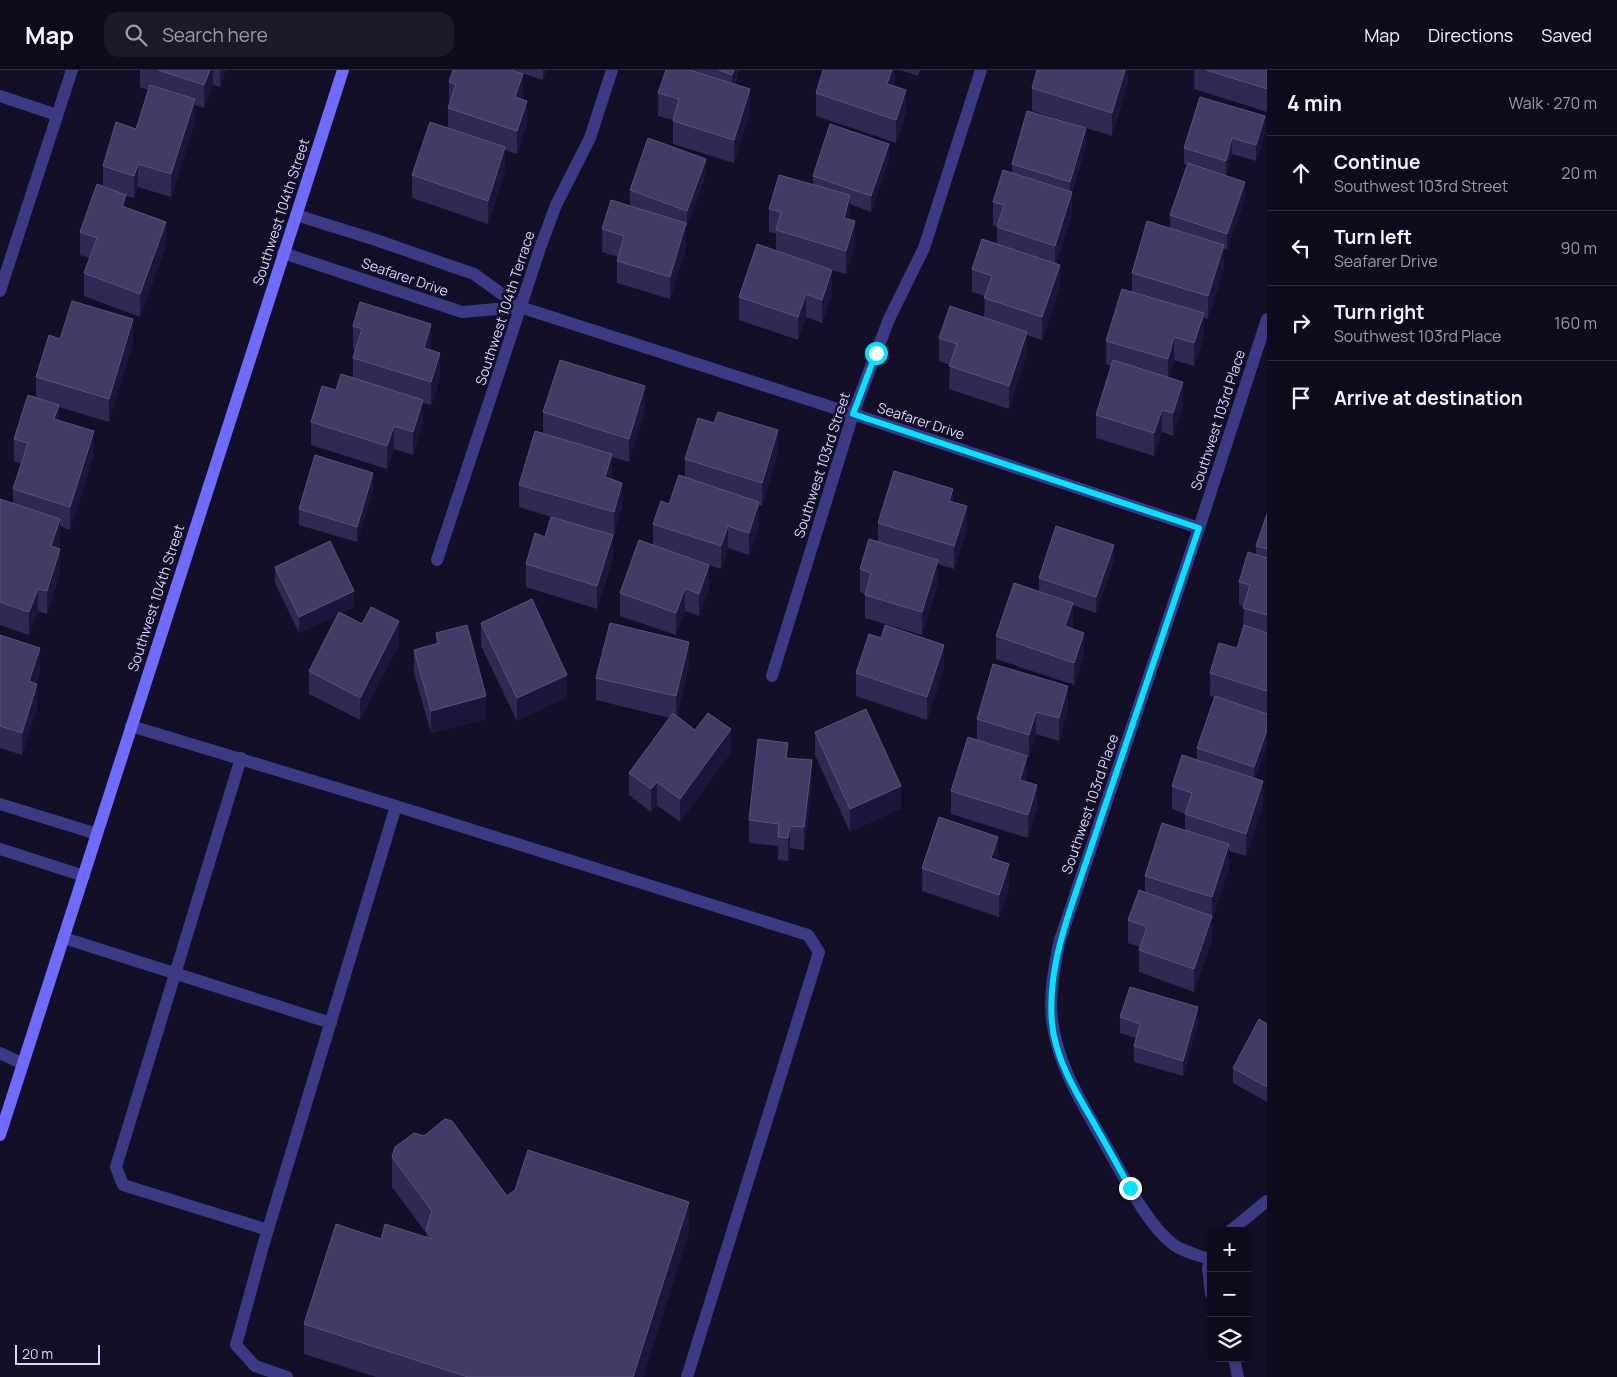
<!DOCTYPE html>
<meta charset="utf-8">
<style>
:root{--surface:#0e0b1c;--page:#1c1929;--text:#f1f3f6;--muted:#9b9ba3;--line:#2e2b3b}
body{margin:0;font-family:Manrope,sans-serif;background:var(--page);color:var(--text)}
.controls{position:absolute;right:15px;bottom:15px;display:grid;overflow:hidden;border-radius:10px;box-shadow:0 2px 8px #0003}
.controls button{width:45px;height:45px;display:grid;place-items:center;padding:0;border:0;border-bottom:1px solid var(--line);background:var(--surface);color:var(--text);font:25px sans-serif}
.scale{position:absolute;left:15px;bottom:12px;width:85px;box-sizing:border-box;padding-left:5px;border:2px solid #d9d4ff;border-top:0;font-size:14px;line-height:18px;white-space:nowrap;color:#d9d4ff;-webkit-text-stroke:4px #130f26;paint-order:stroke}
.stop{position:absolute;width:15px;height:15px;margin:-11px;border:4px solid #00e5ff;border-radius:50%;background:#fff}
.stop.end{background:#00e5ff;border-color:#fff;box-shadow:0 1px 5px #0008}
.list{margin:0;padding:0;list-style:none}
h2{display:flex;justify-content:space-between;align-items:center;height:65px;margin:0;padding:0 20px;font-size:21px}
h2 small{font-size:16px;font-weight:400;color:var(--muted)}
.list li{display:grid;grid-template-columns:32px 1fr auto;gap:15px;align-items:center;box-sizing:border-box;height:75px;padding:0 20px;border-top:1px solid var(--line)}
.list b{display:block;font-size:19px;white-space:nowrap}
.list p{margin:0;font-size:16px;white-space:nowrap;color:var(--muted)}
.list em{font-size:16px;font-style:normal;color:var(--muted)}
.icon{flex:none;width:28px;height:28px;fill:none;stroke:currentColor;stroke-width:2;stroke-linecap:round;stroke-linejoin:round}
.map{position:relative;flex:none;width:1267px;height:1307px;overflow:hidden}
header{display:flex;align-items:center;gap:30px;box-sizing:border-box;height:70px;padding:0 25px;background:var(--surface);border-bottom:1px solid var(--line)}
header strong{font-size:24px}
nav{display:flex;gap:28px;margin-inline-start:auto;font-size:18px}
.search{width:350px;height:45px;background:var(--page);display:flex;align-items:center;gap:12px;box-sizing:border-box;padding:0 18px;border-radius:15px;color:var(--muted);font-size:19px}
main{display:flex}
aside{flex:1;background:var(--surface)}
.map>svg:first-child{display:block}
</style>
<header>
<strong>Map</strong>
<div class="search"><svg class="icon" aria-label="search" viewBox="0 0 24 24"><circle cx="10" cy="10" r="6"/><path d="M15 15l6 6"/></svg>Search here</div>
<nav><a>Map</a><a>Directions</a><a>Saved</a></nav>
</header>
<main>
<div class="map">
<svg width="1267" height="1307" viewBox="0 0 1267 1307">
<rect width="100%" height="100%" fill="#130f26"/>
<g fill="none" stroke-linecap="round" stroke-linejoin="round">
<!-- service -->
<path stroke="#3d3a85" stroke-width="12" d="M131,656L396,736L808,865L819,882L687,1307
M241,688L116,1097L123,1115L268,1160
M64,868L331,953
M0,983L23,994
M287,1307L255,1296L236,1275L263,1176L396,736"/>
<!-- minor -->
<path stroke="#3d3a85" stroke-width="12" d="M0,26L57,45
M296,145L373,169L474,204L520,237L853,344L1199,458
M283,183L462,242L520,237
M0,221L72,0
M437,490L540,178L556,135L590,68L612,0
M772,606L853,344L889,249L924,178L981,0
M1230,1161L1267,1131
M1211,1186L1208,1198L1211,1224
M1209,1189C1198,1185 1184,1182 1174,1175C1148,1156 1125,1109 1109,1081C1087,1041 1060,1002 1053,956C1048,929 1054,900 1059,873L1199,458L1267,249
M1234,1288L1238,1307"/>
<!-- tertiary -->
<path stroke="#3d3a85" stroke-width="12" d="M0,734L97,764
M0,779L84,806"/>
<!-- secondary -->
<path stroke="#6f6bff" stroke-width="12" d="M0,1065L343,0"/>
</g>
<!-- wall -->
<path fill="#312854" d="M140,0H226L220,17L213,15L204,38L195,35V52L171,127L138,117L134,128L126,126V138L166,175L140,247L84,226V203L90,188L80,185V162L103,116V96L136,59L148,20L140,17Z
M512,0H546L543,10Z
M666,0H739L735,14L750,41L734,93L673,74V50L658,46V23Z
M895,0V14L894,16L906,43L896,73L816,46V23Z
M900,0H920L918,6Z
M1128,0V12L1112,66L1032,41V18Z
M1194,0H1267V42L1194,19Z
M449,12L523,27L522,29L527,53L517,84L505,80V100L488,154L412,128V105L448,58V38L449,35Z
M1265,62L1256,91L1232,84L1226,106L1245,128L1227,180L1224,179V198L1208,249L1204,248V266L1194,296L1174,290L1169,308L1183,335L1173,366L1162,362L1154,386L1096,368V345L1111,296L1106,294V271L1132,221V203L1170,158V145L1187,95L1184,94V78Z
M1086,74L1072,122V145L1056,194L1060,218L1042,270L1027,265V284L1009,339L949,319L950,295L939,291V268L984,247L985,226L972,222V199L997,174V156L993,155V132L1012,103V94Z
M889,89L871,142L850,134V150L855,174L846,204L832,200V223L822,253L806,247L798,270L739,250V227L776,181V164L769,162V139L813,115V106Z
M706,104L687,156H686V176L670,229L617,213V191L618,187L602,182V159L637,138L630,135V120Z
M353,256L431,277V280L440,306L431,335L423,333V352L413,385L394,379L387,399L311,375V352L336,320L353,308V288L355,280L353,279Z
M60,269L133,272L109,352L59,337V351L94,384L70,460L60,456V472L58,478L60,502L47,544L38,541L29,565L0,555V429L13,433V419L21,394L14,391V369L36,328V307Z
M645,339L629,392L612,387V409L622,435L614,465L574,454L613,488L597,539L526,517V494L545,467L551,447L519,437V415L543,364V342Z
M778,383L762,436L759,435V455L749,485L728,478L721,499L709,495V517L699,546L685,541L676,565L620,546V523L653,475V454L669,434L685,407V389Z
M373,419L357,472L299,455V439Z
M953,432L967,459L954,499L938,494V512L922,565L865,548V524L860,522V499L878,471V453Z
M1267,444V644L1245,637L1267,644V675L1255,709L1263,734L1246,786L1229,781V797L1212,850V869L1194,922L1139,902V880L1140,877L1128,873V850L1145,822V806L1185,761V744L1172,739V716L1197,690V678L1215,627L1210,626V603L1237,578L1243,557L1244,536L1239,535V512L1256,485V476Z
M1114,490L1096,543L1073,535V556L1072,558L1084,585L1074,615L996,589V566L1039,521V508Z
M275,497L354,537L341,543L399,574L360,650L309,624V601L337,545L299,563L275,513Z
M481,553L567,627L517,651L481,576Z
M436,563L486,649L431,663L414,603V580L436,574Z
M0,565L40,601L36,613L37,637L22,685L0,678Z
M993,594L1068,639L1059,671L1036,664L1029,687H1027V709L1026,712L1037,738L1028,768L951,744V721L977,670V649Z
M689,595L677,646L695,660L731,682L680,752L657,735L651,742L629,725V703L670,648L596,630V608Z
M944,598L927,650L856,626V603Z
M815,662L901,738L850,762L815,685Z
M788,688L812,713L804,780L790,778L788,791L778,790V776L749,773V750Z
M998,789L997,790L1009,817L999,847L922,821V798Z
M1120,947L1198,952L1183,1006L1134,992V976L1136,968L1120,963Z
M1267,954V1032L1233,1013V998Z
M392,1087L507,1126L689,1162L643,1307H376L304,1284V1254L381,1169L426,1167V1163L392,1117Z"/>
<!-- shaded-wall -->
<path fill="#1d163a" d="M210,0H213V15L204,38V15Z
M220,0H226L220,17Z
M543,0H546L543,10Z
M734,0H739L732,20V5Z
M892,0H895V14L887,37V14Z
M1125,0H1128V12L1112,66V43Z
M523,4V27L515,49V27Z
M750,19V41L734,93V70Z
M906,20V43L896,73V50Z
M195,29V52L171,127V104Z
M527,31V53L517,84V61Z
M1265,46V62L1256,91V75Z
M1086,58V74L1070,127V112Z
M1232,68V84L1226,106V91Z
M889,74V89L871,142V126Z
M505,77V100L488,154V131Z
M706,89V104L687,156V141Z
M138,94V117L134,128V106Z
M1245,112V128L1227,180V164Z
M1072,122V145L1055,198V176Z
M126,125V147L122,136Z
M850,125V148L844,171V148Z
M855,151V174L846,204V181Z
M166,152V175L140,247V224Z
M686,153V176L670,229V207Z
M1224,175V198L1208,249V226Z
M1060,195V218L1042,270V247Z
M832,200V223L822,253V230Z
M806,224V247L798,270V247Z
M1204,243V266L1194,296V273Z
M133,249V272L109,352V329Z
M431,254V277L424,301V278Z
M1027,262V284L1009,339V316Z
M1174,267V290L1168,312V289Z
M440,283V306L431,335V312Z
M1183,312V335L1173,366V343Z
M645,316V339L629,392V369Z
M423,330V352L413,385V362Z
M59,335V358L54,349Z
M1162,340V362L1154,386V363Z
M394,356V379L387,399V376Z
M778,360V383L762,436V413Z
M94,361V384L70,460V437Z
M612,384V407L605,430V407Z
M373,403V419L357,472V457Z
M622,413V435L614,465V442Z
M953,419V442L949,431Z
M759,432V455L749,485V463Z
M967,436V459L954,499V476Z
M60,449V472L51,498V476Z
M728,456V478L721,499V476Z
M613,465V488L597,539V516Z
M1114,475V490L1096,543V527Z
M60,479V502L47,544V521Z
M938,490V512L922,565V542Z
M709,495V517L699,546V524Z
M685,518V541L676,565V543Z
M38,519V541L29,565V542Z
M354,521V537L299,563V547Z
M1073,533V556L1065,579V556Z
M399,551V574L360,650V628Z
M1084,563V585L1074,615V593Z
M689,572V595L676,649V626Z
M944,575V598L927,650V627Z
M40,578V601L29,634V611Z
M567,605V627L517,651V628Z
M37,614V637L22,685V663Z
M1068,616V639L1059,671V648Z
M486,626V649L431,663V641Z
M1036,642V664L1029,687V665Z
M731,659V682L680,752V729Z
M1267,660V675L1254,713V697Z
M1027,686V709L1020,732V710Z
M812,690V713L804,780V757Z
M1263,711V734L1246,786V764Z
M657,712V735L651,742V719Z
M1037,715V738L1028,768V745Z
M901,716V738L850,762V739Z
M790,756V778L788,791V768Z
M998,767V789L991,811V788Z
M1229,774V797L1212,850V827Z
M1009,794V817L999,847V825Z
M1212,846V869L1194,922V899Z
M1198,937V952L1183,1006V991Z
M689,1132V1162L643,1307H633Z"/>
<!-- building -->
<path fill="#433a66" stroke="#5a527e" d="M158,0H210L204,15Z
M453,0H511L523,4L515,27L527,31L517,61L448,38L456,14L449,12Z
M666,0H690L750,19L734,70L673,51L679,29L658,23Z
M719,0H734L732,5Z
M823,0H892L887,14L906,20L896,50L816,23Z
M1037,0H1125L1112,43L1032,18Z
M1206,0H1267V19Z
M150,15L195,29L171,104L138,94L134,106L103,96L116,52L136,59Z
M1200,27L1265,46L1256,75L1232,68L1226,91L1184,78Z
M1027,41L1086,58L1070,112L1012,94Z
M430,52L505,77L488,131L412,105Z
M830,54L889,74L871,126L813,106Z
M648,68L706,89L687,141L630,120Z
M1188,93L1245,112L1227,164L1170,145Z
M1003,100L1072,122L1055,176L997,157L1004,135L993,132Z
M779,105L850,125L844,148L855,151L846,181L776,160L781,142L769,139Z
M97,114L126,125L122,136L166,152L140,224L84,203L97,168L80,162Z
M611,130L686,153L670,207L617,191L624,166L602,159Z
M1147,151L1224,175L1208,226L1132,203Z
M982,169L1060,195L1042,247L984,228L992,206L972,199Z
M757,174L832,200L822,230L806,224L798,247L739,227Z
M1122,219L1204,243L1194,273L1174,267L1168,289L1106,271Z
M72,231L133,249L109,329L36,307L49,265L60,269Z
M360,232L431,254L424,278L440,283L431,312L353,288L362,259L353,256Z
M950,236L1027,262L1009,316L949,296L957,274L939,268Z
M560,290L645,316L629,369L543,342Z
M1113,290L1183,312L1173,343L1162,340L1154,363L1096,345Z
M341,304L423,330L413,362L394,356L387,376L311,352L322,316L336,320Z
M28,325L59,335L54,349L94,361L70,437L13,419L28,373L14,369Z
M718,342L778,360L762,413L685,389L698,348L714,353Z
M535,361L612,384L605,407L622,413L614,442L519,415Z
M315,385L373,403L357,457L299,439Z
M894,401L953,419L949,431L967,436L954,476L878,453Z
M679,405L759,432L749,463L728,456L721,476L653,454L661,431L669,434Z
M0,429L60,449L51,476L60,479L47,521L38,519L29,542L0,532Z
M1267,444V479L1256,476Z
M551,447L613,465L597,516L526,494L535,463L545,467Z
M1056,456L1114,475L1096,527L1039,508Z
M869,469L938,490L922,542L865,525L871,503L860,499Z
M639,470L709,495L699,524L685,518L676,543L620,523Z
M330,471L354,521L299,547L275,497Z
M1248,482L1267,488V545L1243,538L1250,515L1239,512Z
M1014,513L1073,533L1065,556L1084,563L1074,593L996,566Z
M532,529L567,605L517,628L481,553Z
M371,537L399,551L360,628L309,601L339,542L362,554Z
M610,553L689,572L676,626L596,608Z
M467,555L486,626L431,641L414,580L439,573L436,563Z
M885,555L944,575L927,627L856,603L869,564L881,568Z
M1244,555L1267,563V621L1210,603L1219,573L1237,578Z
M0,565L40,578L29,611L37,614L22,663L0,656Z
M993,594L1068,616L1059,648L1036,642L1029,665L977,649Z
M1215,626L1267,644V660L1254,697L1197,678Z
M866,639L901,716L850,739L815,662Z
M673,643L695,660L708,643L731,659L680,729L657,712L651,719L629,703Z
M968,667L1027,686L1020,710L1037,715L1028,745L951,721Z
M758,669L788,673L786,688L812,690L804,757L790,756L788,768L778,767L779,754L749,750Z
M1182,685L1263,711L1246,764L1185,744L1192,723L1172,716Z
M939,747L998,767L991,788L1009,794L999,825L922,798Z
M1162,753L1229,774L1212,827L1145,806Z
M1139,820L1212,846L1194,899L1139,880L1147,857L1128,850Z
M1130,917L1198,937L1183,991L1134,976L1140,954L1120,947Z
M1259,949L1267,954V1017L1233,998Z
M445,1049L452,1051L507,1126L515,1120L528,1080L689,1132L633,1307H468L304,1254L336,1154L381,1169L385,1154L432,1169L426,1160L432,1141L392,1087L395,1077L414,1063L424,1066Z"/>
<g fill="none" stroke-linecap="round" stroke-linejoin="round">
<!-- route -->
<path stroke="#00e5ff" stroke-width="6" d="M876,283L853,344L1199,458L1077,819C1062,863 1048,906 1052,953C1055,987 1074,1019 1091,1048C1104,1071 1117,1094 1130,1118"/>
</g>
<g text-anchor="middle" stroke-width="5" stroke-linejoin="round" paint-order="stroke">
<!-- street labels -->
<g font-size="14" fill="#d9d4ff" stroke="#130f26">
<text transform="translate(281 142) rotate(-72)" y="5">Southwest 104th Street</text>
<text transform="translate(405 207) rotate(19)" y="5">Seafarer Drive</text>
<text transform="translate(505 238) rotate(-72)" y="5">Southwest 104th Terrace</text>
<text transform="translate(1218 350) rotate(-72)" y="5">Southwest 103rd Place</text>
<text transform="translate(921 351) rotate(18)" y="5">Seafarer Drive</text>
<text transform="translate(822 395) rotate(-72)" y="5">Southwest 103rd Street</text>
<text transform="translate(156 528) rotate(-72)" y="5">Southwest 104th Street</text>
<text transform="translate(1090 734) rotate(-71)" y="5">Southwest 103rd Place</text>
</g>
</g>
</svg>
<div class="controls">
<button>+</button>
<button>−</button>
<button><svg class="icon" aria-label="layers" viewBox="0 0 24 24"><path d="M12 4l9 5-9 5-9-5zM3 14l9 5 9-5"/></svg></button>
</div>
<div class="scale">20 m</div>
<div class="stop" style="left:876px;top:283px"></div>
<div class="stop end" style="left:1130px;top:1118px"></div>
</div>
<aside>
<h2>4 min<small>Walk · 270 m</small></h2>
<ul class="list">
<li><svg class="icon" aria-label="ahead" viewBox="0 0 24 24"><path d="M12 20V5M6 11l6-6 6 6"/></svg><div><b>Continue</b><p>Southwest 103rd Street</p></div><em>20 m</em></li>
<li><svg class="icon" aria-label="left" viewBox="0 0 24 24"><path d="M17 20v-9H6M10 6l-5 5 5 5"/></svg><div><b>Turn left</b><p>Seafarer Drive</p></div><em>90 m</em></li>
<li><svg class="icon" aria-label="right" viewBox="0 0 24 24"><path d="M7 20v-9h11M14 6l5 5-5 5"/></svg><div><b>Turn right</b><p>Southwest 103rd Place</p></div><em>160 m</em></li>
<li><svg class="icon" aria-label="arrive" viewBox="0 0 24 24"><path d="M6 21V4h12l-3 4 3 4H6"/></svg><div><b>Arrive at destination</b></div></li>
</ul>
</aside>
</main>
